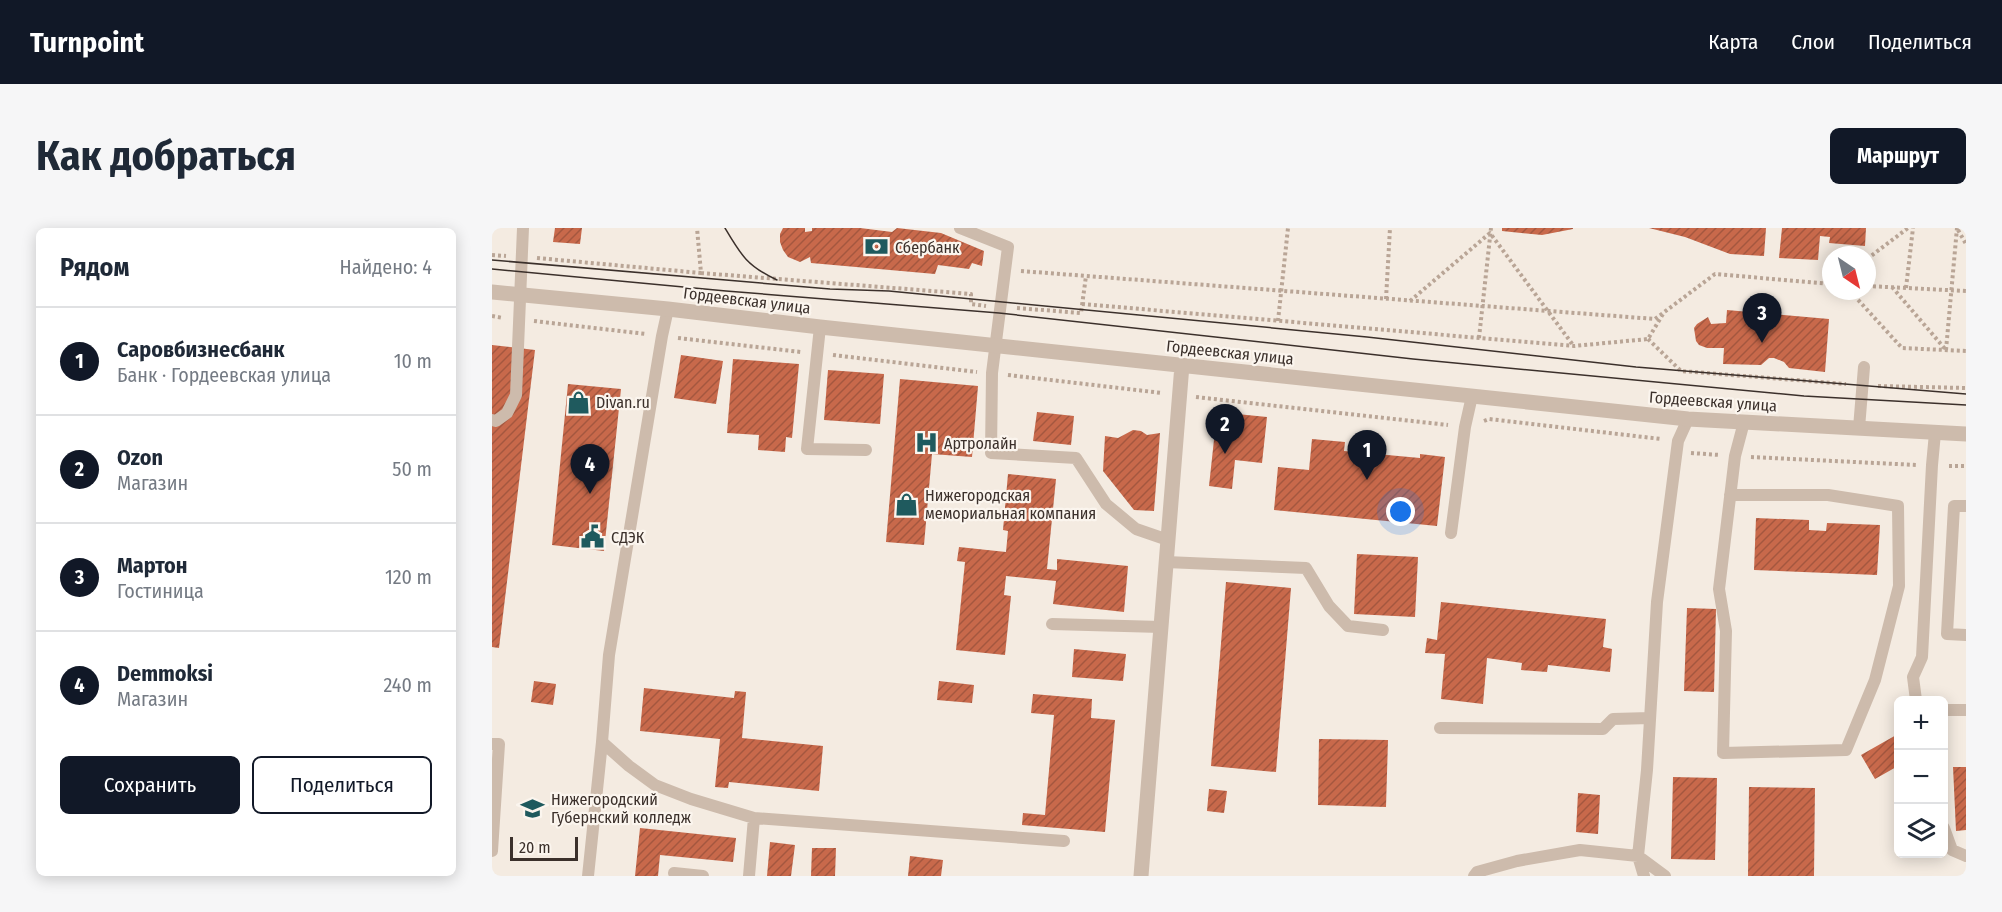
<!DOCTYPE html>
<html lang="ru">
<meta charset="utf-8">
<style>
:root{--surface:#fff;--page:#f6f6f7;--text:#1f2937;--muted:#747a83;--line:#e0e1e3;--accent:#111827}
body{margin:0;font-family:"Fira Sans Condensed",sans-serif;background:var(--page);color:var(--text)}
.controls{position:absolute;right:18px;bottom:18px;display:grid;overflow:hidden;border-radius:9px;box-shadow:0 3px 15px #0003}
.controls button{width:54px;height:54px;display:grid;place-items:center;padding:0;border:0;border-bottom:2px solid var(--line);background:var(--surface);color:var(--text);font:30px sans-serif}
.compass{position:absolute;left:1330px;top:18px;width:54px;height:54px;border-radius:50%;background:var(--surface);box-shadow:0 3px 15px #0003;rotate:145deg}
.scale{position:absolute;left:18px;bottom:15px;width:68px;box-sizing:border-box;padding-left:6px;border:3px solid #3b302b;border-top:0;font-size:16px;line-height:21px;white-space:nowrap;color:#3b302b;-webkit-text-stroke:4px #fbf5ee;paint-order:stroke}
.you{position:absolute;left:909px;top:284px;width:21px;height:21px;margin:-15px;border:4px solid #fff;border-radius:50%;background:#1a73e8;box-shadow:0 0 0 9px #1a73e833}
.badge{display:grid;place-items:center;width:39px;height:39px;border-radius:50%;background:var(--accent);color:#fff;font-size:20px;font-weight:700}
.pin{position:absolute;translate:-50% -50px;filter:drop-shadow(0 2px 3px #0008)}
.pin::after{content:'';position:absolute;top:32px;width:21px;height:18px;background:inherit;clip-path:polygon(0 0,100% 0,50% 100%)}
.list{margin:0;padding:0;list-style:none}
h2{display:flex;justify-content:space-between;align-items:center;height:78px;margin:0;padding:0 24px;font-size:26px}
h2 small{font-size:20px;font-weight:400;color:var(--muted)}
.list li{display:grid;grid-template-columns:39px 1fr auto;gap:18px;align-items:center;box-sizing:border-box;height:108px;padding:0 24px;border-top:2px solid var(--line)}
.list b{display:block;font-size:22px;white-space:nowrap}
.list p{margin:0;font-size:20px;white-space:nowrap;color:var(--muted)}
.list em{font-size:20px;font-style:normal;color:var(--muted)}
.actions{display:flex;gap:12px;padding:18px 24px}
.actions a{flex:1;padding:14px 0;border:2px solid var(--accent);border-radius:9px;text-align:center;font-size:21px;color:var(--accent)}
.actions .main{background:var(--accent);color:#fff}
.icon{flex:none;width:33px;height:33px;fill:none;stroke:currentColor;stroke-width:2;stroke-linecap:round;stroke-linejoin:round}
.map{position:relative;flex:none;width:1474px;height:648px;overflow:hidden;border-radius:9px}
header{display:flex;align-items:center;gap:36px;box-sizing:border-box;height:84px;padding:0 30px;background:var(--accent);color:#fff}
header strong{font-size:28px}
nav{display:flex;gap:33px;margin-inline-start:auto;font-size:21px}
.intro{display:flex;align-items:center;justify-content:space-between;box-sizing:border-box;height:144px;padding:0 36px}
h1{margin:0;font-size:42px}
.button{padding:15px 27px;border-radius:9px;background:var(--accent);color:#fff;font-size:21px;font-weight:700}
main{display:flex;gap:36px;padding:0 36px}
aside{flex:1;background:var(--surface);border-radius:9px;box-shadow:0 3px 15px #0003}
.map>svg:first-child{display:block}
</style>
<header>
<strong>Turnpoint</strong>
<nav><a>Карта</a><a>Слои</a><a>Поделиться</a></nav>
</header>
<div class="intro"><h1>Как добраться</h1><a class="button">Маршрут</a></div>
<main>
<aside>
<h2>Рядом<small>Найдено: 4</small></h2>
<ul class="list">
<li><span class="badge">1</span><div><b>Саровбизнесбанк</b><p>Банк · Гордеевская улица</p></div><em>10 m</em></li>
<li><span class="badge">2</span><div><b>Ozon</b><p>Магазин</p></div><em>50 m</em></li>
<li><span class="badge">3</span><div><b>Мартон</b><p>Гостиница</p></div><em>120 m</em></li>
<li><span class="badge">4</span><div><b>Demmoksi</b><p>Магазин</p></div><em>240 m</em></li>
</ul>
<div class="actions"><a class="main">Сохранить</a><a>Поделиться</a></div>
</aside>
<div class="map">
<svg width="1474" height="648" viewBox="0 0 1474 648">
<defs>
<pattern id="building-hatch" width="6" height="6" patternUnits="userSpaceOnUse" patternTransform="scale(1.5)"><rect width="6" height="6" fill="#c8694b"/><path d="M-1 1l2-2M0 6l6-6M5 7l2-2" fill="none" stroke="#a4573f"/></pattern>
</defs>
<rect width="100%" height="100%" fill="#f4ebe1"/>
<!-- building -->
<path fill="url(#building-hatch)" d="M63,0H90L88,16L61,14Z
M291,0H313V4L320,3V0H368L400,4L405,0L449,5L492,23L490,38L480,35L477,41L446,37L443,46L319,35L318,29L308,34L296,29L291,22L288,14V6Z
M1010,0H1081V1L1050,7L1010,3Z
M1157,0H1274L1272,28L1238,26L1193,9Z
M1290,0H1374L1373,18L1337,15L1338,9L1328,8L1326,32L1287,30Z
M1235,82L1337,91L1333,144L1297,140L1292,134L1282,130H1277L1269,137L1231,136L1232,120H1215L1207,117L1204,113L1202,100L1205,96L1216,89L1219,96L1234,95Z
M0,117L43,122L7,420L0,419Z
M189,127L231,133L224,176L182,170Z
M241,131L307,136L300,210L294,209L293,224L266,222L267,207L235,205Z
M336,142L392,146L388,196L332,192Z
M408,151L486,158L480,229L440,226L432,317L394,314Z
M76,156L129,161L112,323L60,317Z
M545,184L582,188L579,217L541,213Z
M725,184L775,189L770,235L743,232L740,261L717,258Z
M641,202L649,203L655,207L668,205L662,283L642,282L611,243L613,208L626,210Z
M820,211L853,214L852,223L928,230V226L953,229L945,298L782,282L786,239L817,242Z
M516,246L564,251L555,341L565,342V331L636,338L632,384L561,376L564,353L514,348L512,367L519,368L513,427L464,422L473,334L465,333L467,319L514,324L516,303L511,302Z
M1264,290L1317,292V302L1334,303L1335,295L1388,297L1385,347L1262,342Z
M865,326L926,329L923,389L862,386Z
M734,354L799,360L784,544L719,538Z
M949,374L1114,391L1111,419L1120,421L1118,444L1056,437L1055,444L1029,442L1030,435L995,430L991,476L949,471L953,426L933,425L935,410L945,412Z
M1195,380L1224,381L1222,464L1192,463Z
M582,421L634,426L631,453L580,449Z
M42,453L64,456L61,477L39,474Z
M447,453L482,457L480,475L445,472Z
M152,460L242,470L243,463L254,464L250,510L331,518L327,563L237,554L236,560L223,559L228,511L148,503Z
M541,466L600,471L599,490L623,492L613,604L530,597L531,585L553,587L562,487L539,485Z
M1406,506V538L1383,551L1369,527Z
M827,511L896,512L894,579L826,577Z
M1461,539H1474V602L1464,603Z
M1181,549L1225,550L1223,632L1179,631Z
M1257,559L1323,560L1322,648H1256Z
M717,561L735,563L732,585L715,583Z
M1086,565L1108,567L1106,606L1084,604Z
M148,600L244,610L241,634L168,627L166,648H143Z
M278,614L303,617L299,648H275Z
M320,620H344L343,648H319Z
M418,628L451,632L449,648H416Z"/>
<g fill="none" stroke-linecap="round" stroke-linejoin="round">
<!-- path -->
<path stroke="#b9a596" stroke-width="4" stroke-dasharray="3 3" stroke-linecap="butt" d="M1466,2L1474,16
M0,27L14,28
M45,30L209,45L205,0
M1375,31L1416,0
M529,43L1163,91L1223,46L1339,56
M209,45L479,66V76L494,78
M1375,58L1474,63
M1400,59L1454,122
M1414,60L1421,0
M1358,63L1410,120L1474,123
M894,71L898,0
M918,73L998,5L1081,117
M590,76L1082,118L1156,111L1171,86
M525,80L589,85L594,48
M0,88L11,90
M42,93L154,106
M786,93L796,0
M186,110L309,124
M987,110L999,0
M1156,111L1189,143L1354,156
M1454,122L1465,0
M341,127L485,144
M516,147L670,165
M1386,158L1474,160
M704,169L956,197
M992,193L997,191L1169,211
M1199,225L1228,227
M1259,229L1425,237
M1457,238H1474"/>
<!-- lane -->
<path stroke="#cdbbac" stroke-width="12" d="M468,0L516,19L500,145L499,225L584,230L614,276L644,301L676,312
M176,81L170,108L117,427L110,514L137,538L163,557L199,571L262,590L572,613
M328,99L315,221L374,222
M0,192L4,193L15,185L24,167L31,0
M1367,200L1372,139
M1238,267H1336L1406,278L1407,358L1383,452L1354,522L1231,525L1234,403L1227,361L1243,228L1252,194
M1474,278H1462L1455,406L1474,407
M959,305L973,199L980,168
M674,334L814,340L837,378L856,398L891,402
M560,396L669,399
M1424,472L1421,449L1430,429L1440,237L1443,205
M1452,482H1474
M948,500L1111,501L1121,491L1158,490
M0,516H7L0,623
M1452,600L1460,622L1474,628
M182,645L211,648
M96,648L110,514
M257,648L262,590
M982,648L985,644L1025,633L1088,622L1146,628L1152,648
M1173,648L1146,628L1155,542L1165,374L1186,213L1196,191"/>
<!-- street -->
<path stroke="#cdbbac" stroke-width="15" d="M0,64L176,81L328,99L1196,191L1474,206
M649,648L690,137"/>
<!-- tram -->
<path stroke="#3b302b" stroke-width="1.5" d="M233,0C249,27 255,38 285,52
M0,32L338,61L397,63L875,109L1144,139L1474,166
M0,41L234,63L507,85L921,131L1312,168L1474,177"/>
</g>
<!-- icons -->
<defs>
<symbol id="bank-bare" viewBox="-9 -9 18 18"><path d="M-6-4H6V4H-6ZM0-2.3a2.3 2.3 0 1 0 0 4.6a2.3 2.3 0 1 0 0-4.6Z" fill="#1f5a5e" stroke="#fbf5ee" stroke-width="2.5" paint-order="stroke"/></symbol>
<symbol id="shop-bare" viewBox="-9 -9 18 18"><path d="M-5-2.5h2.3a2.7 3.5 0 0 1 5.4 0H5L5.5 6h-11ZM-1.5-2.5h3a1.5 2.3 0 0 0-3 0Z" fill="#1f5a5e" stroke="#fbf5ee" stroke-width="2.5" paint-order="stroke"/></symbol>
<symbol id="hospital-bare" viewBox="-9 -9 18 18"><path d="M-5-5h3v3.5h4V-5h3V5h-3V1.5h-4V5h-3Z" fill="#1f5a5e" stroke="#fbf5ee" stroke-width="2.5" paint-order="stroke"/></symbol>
<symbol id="civic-bare" viewBox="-9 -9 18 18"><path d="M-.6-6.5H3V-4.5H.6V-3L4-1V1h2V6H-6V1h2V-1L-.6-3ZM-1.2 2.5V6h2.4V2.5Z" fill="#1f5a5e" stroke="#fbf5ee" stroke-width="2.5" paint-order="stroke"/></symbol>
<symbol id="university-bare" viewBox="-9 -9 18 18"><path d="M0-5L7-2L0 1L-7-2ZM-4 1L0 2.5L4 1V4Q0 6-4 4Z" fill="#1f5a5e" stroke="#fbf5ee" stroke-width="2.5" paint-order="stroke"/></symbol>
</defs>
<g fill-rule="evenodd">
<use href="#bank-bare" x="368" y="2" width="33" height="33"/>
<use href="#shop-bare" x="70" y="158" width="33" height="33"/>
<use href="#hospital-bare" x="418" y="198" width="33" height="33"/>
<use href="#shop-bare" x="398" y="260" width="33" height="33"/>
<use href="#civic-bare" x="84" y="292" width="33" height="33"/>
<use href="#university-bare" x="24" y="564" width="33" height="33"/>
</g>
<g text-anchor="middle" stroke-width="4.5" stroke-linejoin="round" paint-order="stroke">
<!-- poi labels -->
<g font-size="16" fill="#3b302b" stroke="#fbf5ee" text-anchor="start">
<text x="403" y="25">Сбербанк</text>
<text x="104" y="180">Divan.ru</text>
<text x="452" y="221">Артролайн</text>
<text x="433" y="273">Нижегородская<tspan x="433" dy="18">мемориальная компания</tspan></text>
<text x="119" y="315">СДЭК</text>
<text x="59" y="577">Нижегородский<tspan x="59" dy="18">Губернский колледж</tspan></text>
</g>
<!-- street labels -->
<g font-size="16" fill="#3b302b" stroke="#fbf5ee">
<text transform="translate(255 72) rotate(7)" y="6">Гордеевская улица</text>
<text transform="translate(738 124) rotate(6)" y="6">Гордеевская улица</text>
<text transform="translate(1221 173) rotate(4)" y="6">Гордеевская улица</text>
</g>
</g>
</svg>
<div class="controls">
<button>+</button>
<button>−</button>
<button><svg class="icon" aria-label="layers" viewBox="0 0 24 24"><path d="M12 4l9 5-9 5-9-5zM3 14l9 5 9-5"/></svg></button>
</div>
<svg class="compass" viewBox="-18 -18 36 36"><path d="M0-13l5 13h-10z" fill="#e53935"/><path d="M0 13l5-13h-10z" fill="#747a83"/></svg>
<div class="scale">20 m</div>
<div class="you"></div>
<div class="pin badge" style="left:875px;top:252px">1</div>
<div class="pin badge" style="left:733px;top:226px">2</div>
<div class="pin badge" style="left:1270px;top:115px">3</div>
<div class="pin badge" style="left:98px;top:266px">4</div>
</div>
</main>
